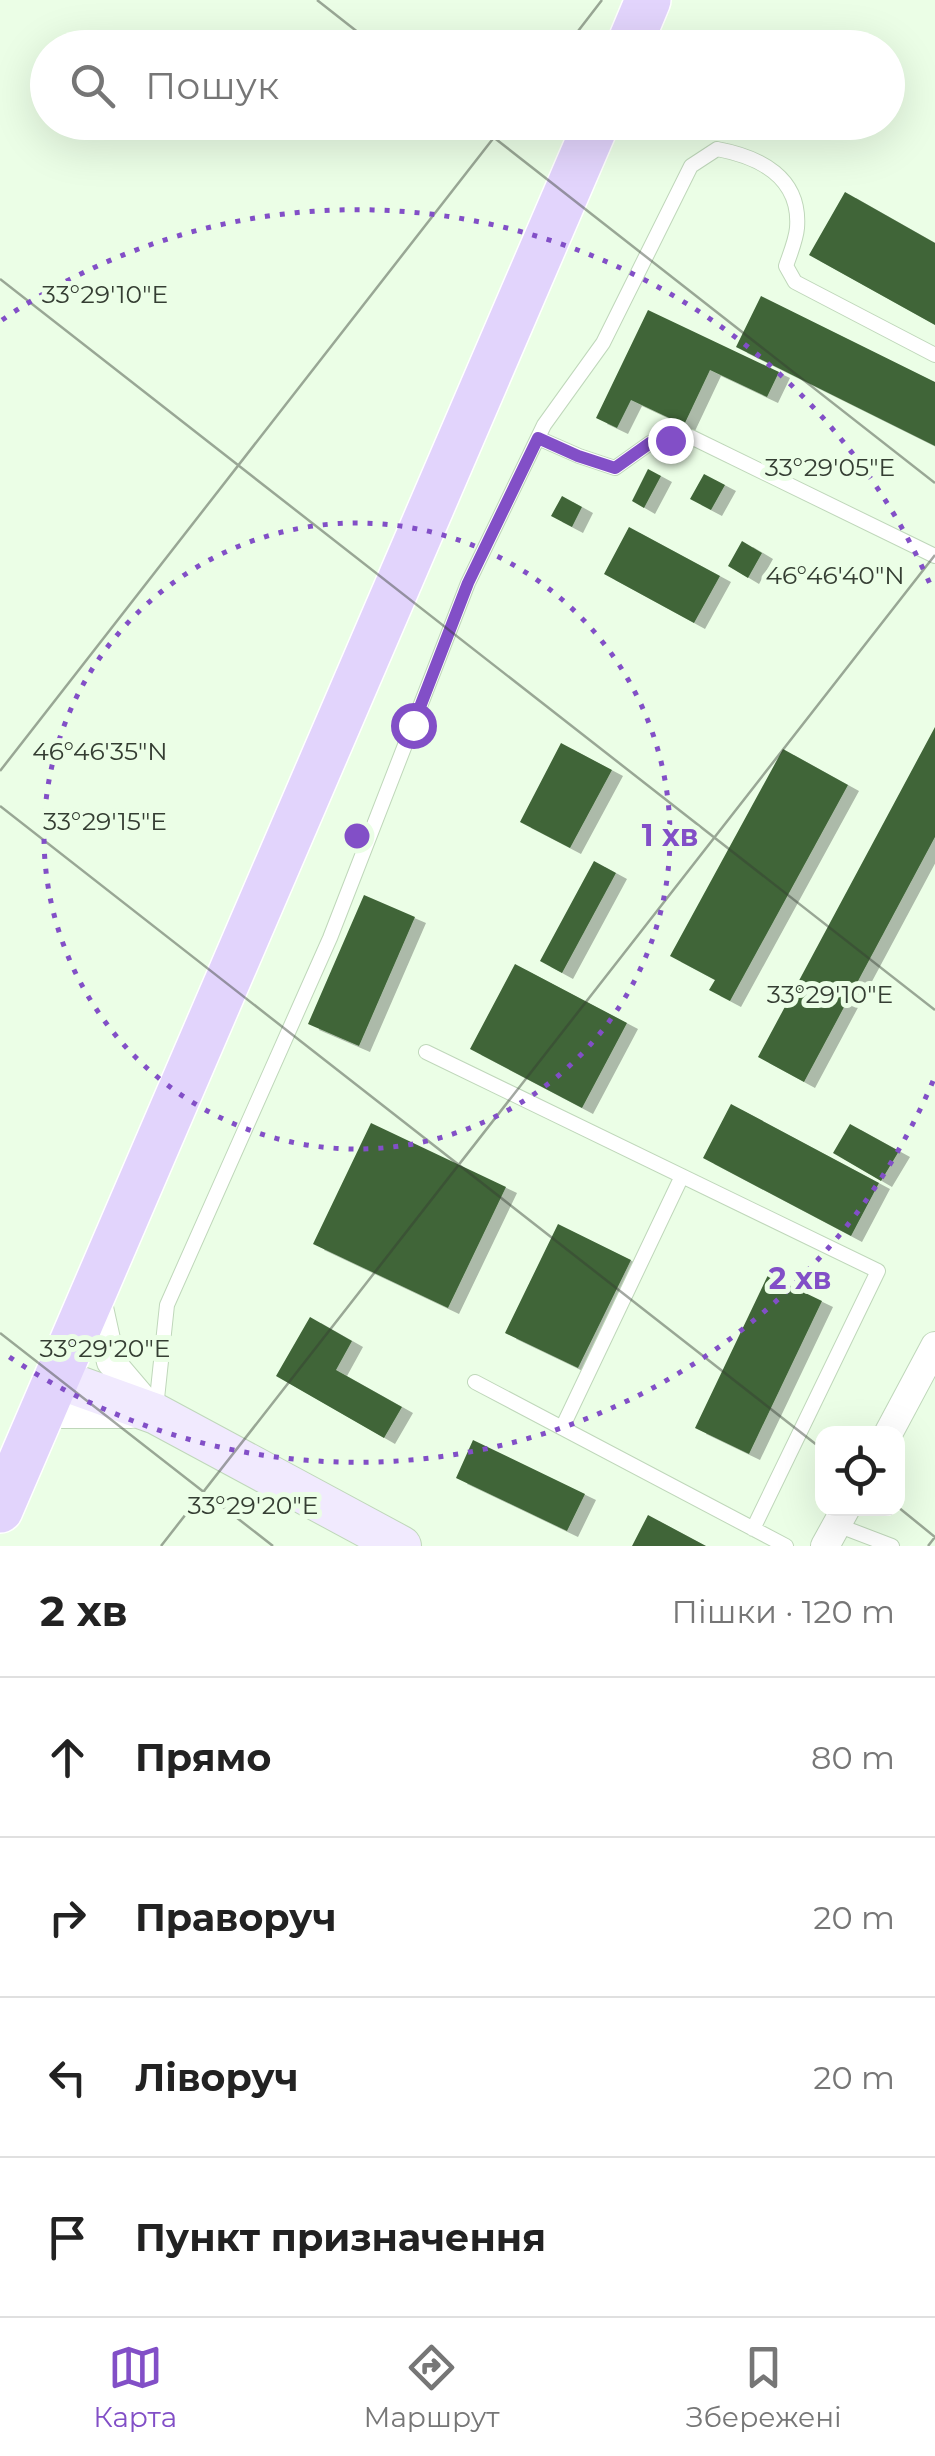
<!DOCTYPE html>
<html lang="uk">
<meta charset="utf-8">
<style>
:root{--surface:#fff;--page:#f2f2f2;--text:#222;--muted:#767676;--line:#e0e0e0;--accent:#824fc7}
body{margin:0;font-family:Montserrat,sans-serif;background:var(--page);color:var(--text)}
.controls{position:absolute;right:30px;bottom:30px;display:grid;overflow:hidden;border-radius:20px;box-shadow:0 10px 40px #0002}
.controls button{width:90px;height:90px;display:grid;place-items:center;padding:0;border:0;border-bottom:2px solid var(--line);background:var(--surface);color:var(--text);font:50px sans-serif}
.stop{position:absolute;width:30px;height:30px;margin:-22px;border:8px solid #824fc7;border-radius:50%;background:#fff}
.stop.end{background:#824fc7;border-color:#fff;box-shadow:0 2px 10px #0008}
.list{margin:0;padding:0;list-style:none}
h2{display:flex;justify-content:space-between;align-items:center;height:130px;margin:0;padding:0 40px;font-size:42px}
h2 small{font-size:32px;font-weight:400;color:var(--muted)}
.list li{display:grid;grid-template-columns:65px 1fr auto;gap:30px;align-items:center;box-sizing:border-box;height:160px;padding:0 40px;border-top:2px solid var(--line)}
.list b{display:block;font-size:38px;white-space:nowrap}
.list em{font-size:32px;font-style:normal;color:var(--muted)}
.icon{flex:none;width:55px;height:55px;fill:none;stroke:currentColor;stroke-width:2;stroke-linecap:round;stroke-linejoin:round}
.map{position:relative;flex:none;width:935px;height:1546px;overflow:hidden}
.search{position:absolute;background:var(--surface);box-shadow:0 10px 40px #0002;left:30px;right:30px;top:30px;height:110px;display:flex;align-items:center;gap:25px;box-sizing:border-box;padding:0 35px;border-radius:55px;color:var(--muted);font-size:38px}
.sheet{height:770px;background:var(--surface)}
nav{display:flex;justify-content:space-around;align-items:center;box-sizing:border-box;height:140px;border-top:2px solid var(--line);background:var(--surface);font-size:28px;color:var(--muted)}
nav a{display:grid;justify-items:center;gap:5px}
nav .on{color:var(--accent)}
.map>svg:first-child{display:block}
</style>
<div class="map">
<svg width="935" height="1546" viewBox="0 0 935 1546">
<defs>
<filter id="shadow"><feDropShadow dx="11" dy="6" stdDeviation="0" flood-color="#0004"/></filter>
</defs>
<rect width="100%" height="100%" fill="#ebfee6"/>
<!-- building -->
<path fill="#416539" filter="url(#shadow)" d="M845,192L935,243V325L809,255Z
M761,296L935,382V446L736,347Z
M648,310L779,372L767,397L710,370L684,425L631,400L617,428L596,418Z
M648,469L661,476L644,508L632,501Z
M704,474L725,485L711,510L690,499Z
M562,496L582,507L572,527L551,516Z
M629,527L720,576L694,623L604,574Z
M742,541L762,553L748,578L728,566Z
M935,727V837L804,1082L758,1057Z
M561,743L612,770L570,848L520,822Z
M783,749L848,785L730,1001L709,990L715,980L670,956Z
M594,861L616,873L562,973L540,961Z
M364,895L415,917L359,1046L308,1024Z
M515,964L627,1023L582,1108L470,1049Z
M731,1104L879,1183L851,1236L703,1158Z
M371,1123L506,1187L448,1308L313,1244Z
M850,1124L899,1151L881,1181L833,1153Z
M558,1224L631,1260L578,1368L505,1333Z
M768,1275L822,1301L749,1454L695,1428Z
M310,1317L352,1341L336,1370L402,1407L384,1438L276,1376Z
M473,1440L585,1494L567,1531L456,1478Z
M648,1515L706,1546H632Z"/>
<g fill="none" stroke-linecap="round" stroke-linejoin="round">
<defs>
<path id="lane" d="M538,438L579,456L615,468L650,443L691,437L935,556
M426,1052L878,1271L753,1529
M475,1382L786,1546
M156,1408L167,1305L330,938L468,583L544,425L603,343L691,166L717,149C760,157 801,177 797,228C796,240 790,254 786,266L795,282L935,355
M562,1428L682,1176
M837,1525L892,1546"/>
<path id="street" d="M96,1294L111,1362L151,1409
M36,1425L41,1414H131
M888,1434L935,1346
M825,1546L846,1508"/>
<path id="secondary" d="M56,1378L156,1414L401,1546"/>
<path id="primary" d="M628,48L648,0
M0,1510L597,122"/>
</defs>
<!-- lane casing -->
<use href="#lane" stroke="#bfd7ba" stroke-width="16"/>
<!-- street casing -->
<use href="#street" stroke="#bfd7ba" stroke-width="30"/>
<!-- secondary casing -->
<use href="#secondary" stroke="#bfd7ba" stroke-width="42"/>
<!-- primary casing -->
<use href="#primary" stroke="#fff" stroke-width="48"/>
<!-- lane -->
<use href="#lane" stroke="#fff" stroke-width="14"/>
<!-- street -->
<use href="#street" stroke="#fff" stroke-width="28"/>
<!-- secondary -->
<use href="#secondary" stroke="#f1eafe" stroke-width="40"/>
<!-- primary -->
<use href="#primary" stroke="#e2d4fc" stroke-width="45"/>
</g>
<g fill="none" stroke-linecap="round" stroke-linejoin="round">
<!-- route -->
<path stroke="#824fc7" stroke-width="12" d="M413,725L468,583L538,438L578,456L615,468L650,443L670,440"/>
</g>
<!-- ticks -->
<path fill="none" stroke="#353e33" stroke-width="2.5" stroke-opacity="0.45" d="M317,0L378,48M565,48L602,0M474,122L935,483M0,279L935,1010M0,771L506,122M0,806L822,1449M0,1333L273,1546M898,1507L935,1537M161,1546L935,555M928,1546L935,1537"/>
<!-- distance rings -->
<g fill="none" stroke="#824fc7" stroke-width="5" stroke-dasharray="5 10">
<circle cx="357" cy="836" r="313"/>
<path d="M933 1081A626 626 0 0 1 2 1352M2 320A626 626 0 0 1 933 591"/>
</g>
<g font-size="25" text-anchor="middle" fill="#353e33" stroke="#ebfee6" stroke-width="10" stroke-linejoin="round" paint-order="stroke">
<text x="105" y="303">33°29'10"E</text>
<text x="830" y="476">33°29'05"E</text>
<text x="835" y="584">46°46'40"N</text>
<text x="100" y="760">46°46'35"N</text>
<text x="105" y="830">33°29'15"E</text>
<text x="830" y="1003">33°29'10"E</text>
<text x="105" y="1357">33°29'20"E</text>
<text x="253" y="1514">33°29'20"E</text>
</g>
<circle cx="357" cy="836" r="15" fill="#824fc7" stroke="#ebfee6" stroke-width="5"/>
<g font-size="30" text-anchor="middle" font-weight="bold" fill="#824fc7" stroke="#ebfee6" stroke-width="10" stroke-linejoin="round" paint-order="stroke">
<text x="670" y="846">1 хв</text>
<text x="800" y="1289">2 хв</text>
</g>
</svg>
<div class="controls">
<button><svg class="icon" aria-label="locate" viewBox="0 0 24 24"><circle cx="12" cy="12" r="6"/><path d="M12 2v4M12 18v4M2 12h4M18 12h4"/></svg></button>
</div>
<div class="stop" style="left:413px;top:725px"></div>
<div class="stop end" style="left:670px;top:440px"></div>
<div class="search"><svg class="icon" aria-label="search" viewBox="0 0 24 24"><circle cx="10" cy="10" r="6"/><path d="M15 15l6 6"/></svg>Пошук</div>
</div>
<section class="sheet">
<h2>2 хв<small>Пішки · 120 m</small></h2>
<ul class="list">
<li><svg class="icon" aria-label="ahead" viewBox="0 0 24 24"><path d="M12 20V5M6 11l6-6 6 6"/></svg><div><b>Прямо</b></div><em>80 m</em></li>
<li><svg class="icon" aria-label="right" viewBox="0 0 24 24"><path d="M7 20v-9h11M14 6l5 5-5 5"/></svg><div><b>Праворуч</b></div><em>20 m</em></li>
<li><svg class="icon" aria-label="left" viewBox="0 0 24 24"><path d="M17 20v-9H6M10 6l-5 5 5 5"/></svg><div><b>Ліворуч</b></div><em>20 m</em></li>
<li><svg class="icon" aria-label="arrive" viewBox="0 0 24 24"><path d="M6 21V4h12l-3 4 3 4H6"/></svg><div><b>Пункт призначення</b></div></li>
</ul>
</section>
<nav>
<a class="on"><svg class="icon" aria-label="map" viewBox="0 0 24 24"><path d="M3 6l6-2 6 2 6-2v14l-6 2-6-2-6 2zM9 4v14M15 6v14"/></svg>Карта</a>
<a><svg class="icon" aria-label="directions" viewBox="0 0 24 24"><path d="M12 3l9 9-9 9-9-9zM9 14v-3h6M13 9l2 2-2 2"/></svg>Маршрут</a>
<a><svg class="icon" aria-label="saved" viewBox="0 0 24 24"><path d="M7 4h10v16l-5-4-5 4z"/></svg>Збережені</a>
</nav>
